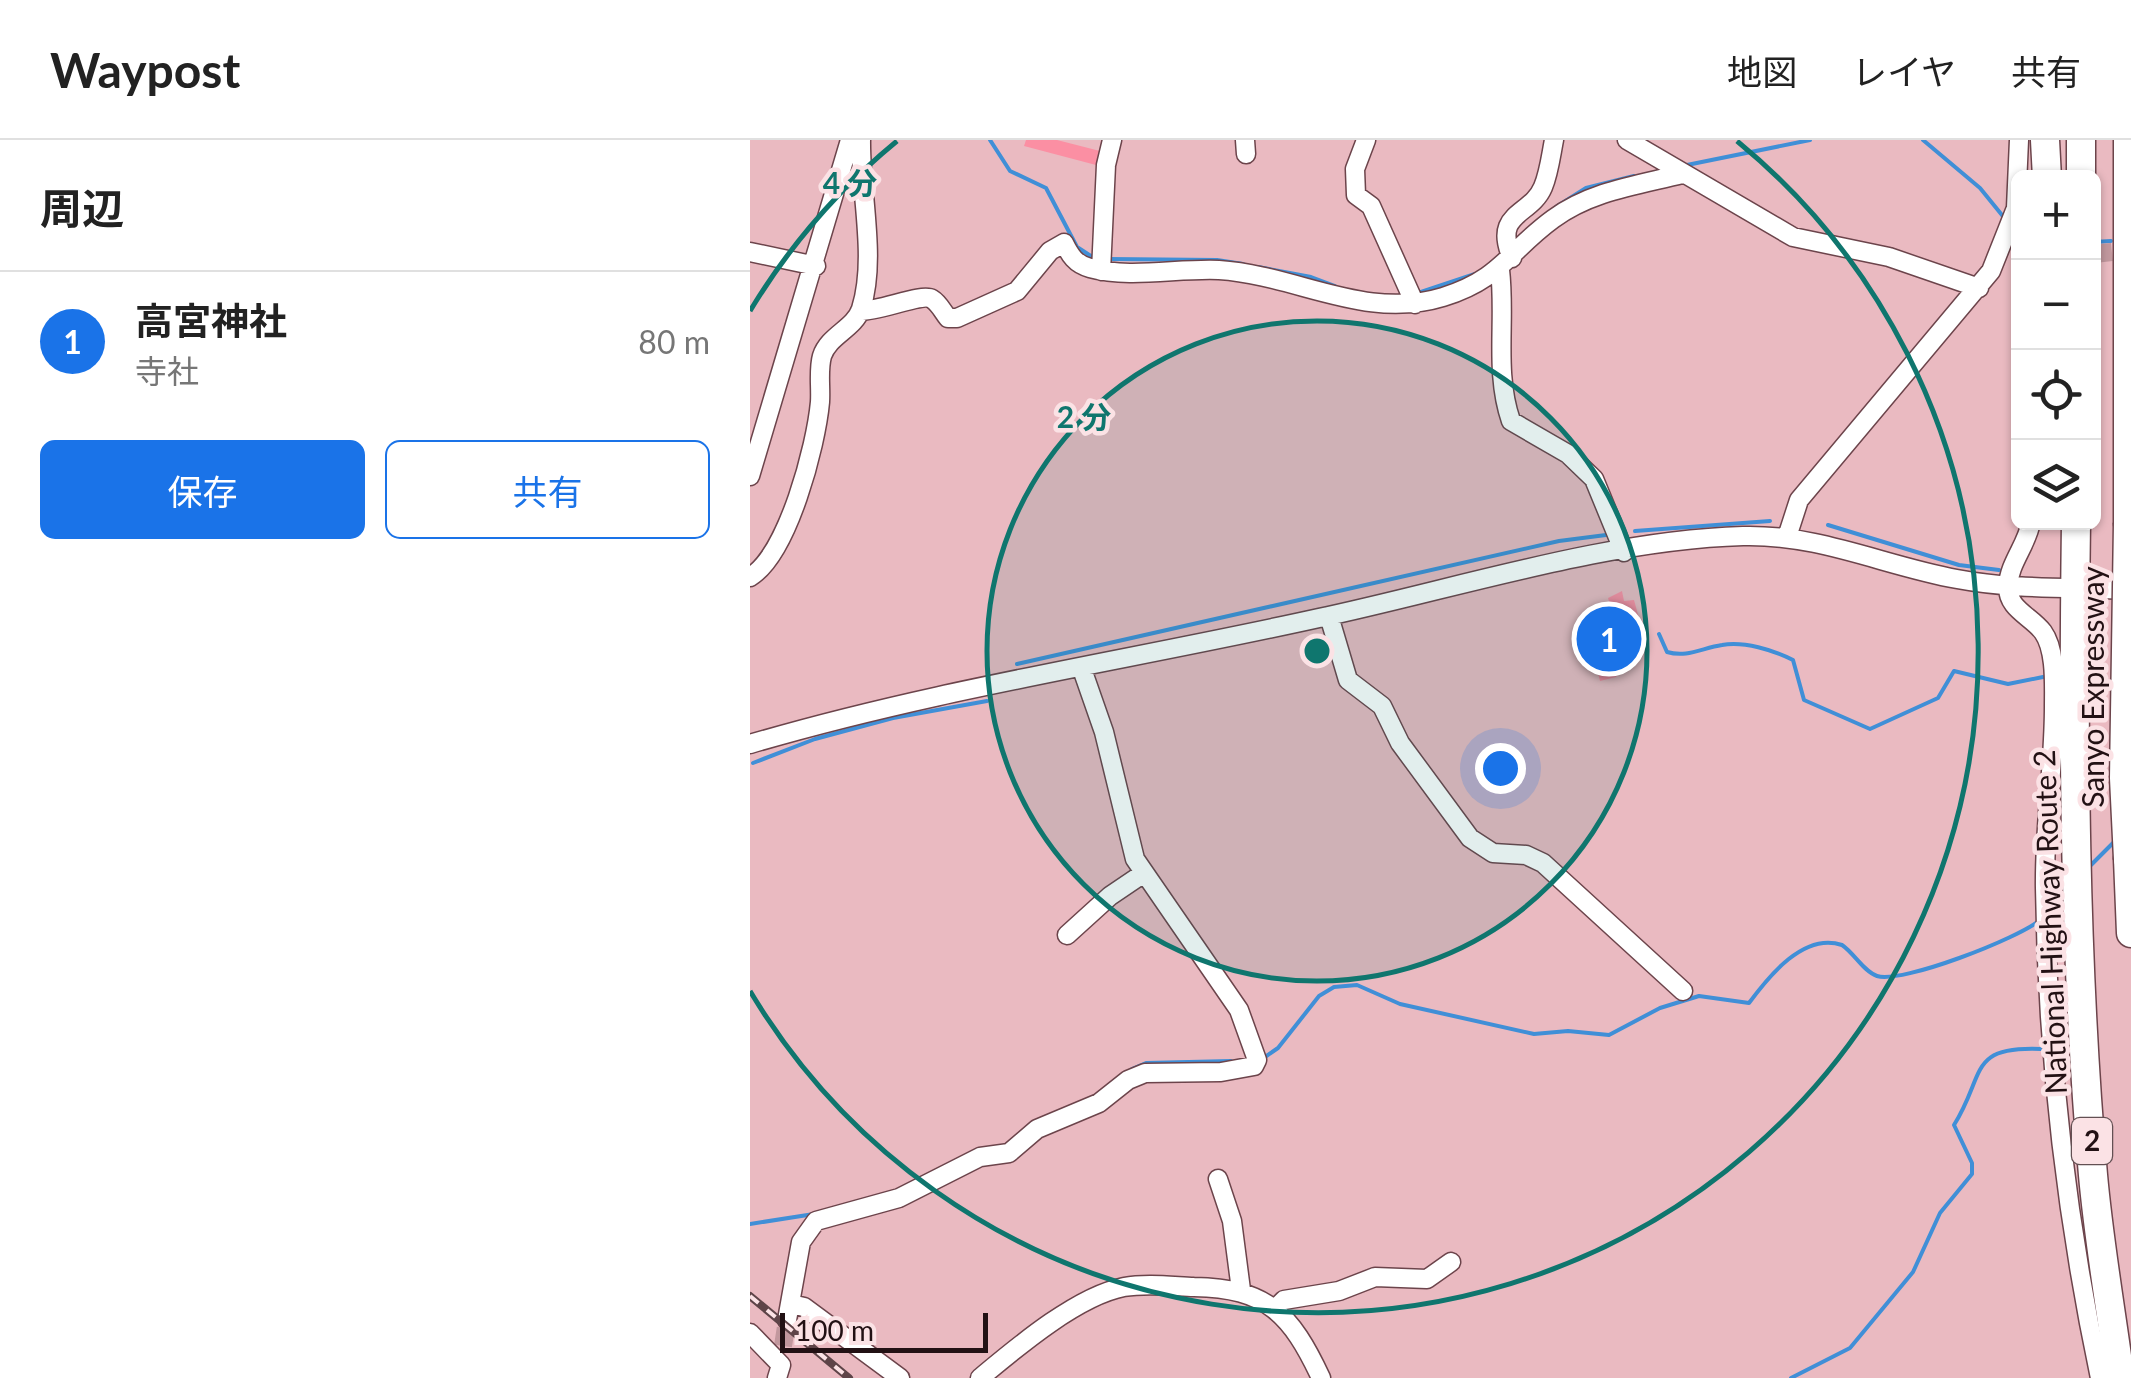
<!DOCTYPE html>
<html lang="ja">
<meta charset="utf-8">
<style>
:root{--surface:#fff;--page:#f2f2f2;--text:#222;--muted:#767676;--line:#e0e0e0;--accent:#1a73e8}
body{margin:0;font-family:Lato,"Noto Sans JP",sans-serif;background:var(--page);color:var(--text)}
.controls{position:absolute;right:30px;top:30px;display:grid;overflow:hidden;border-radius:15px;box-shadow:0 2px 8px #0004}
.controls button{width:90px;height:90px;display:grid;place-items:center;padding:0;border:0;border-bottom:2px solid var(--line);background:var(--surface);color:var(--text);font:50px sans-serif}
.scale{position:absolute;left:30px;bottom:25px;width:208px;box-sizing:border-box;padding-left:10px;border:5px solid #221114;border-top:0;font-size:28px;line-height:35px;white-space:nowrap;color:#221114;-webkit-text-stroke:8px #fbe2e5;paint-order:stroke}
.you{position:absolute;left:750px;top:628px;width:35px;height:35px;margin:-25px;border:8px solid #fff;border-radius:50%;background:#1a73e8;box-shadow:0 0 0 15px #1a73e833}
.badge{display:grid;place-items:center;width:65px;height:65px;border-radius:50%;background:var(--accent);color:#fff;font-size:32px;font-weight:700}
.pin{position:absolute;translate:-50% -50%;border:5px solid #fff;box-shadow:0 2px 10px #0006}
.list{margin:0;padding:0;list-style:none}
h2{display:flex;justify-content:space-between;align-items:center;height:130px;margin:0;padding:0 40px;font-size:42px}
h2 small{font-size:32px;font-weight:400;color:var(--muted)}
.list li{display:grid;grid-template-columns:65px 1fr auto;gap:30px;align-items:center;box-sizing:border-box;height:140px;padding:0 40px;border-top:2px solid var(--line)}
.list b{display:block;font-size:38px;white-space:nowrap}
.list p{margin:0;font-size:32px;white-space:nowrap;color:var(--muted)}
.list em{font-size:32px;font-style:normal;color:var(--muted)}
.actions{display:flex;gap:20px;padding:30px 40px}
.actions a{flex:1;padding:22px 0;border:2px solid var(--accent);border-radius:15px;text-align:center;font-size:35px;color:var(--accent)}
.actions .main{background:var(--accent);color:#fff}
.icon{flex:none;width:55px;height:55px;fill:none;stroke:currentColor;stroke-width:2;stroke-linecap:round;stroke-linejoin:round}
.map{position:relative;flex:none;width:1381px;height:1238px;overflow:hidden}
header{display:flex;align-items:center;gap:60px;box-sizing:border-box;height:140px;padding:0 50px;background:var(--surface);border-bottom:2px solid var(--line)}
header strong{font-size:48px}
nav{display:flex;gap:55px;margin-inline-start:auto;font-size:35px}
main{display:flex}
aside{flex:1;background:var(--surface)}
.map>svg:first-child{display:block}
</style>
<header>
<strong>Waypost</strong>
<nav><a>地図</a><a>レイヤ</a><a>共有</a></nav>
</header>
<main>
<aside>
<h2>周辺<small></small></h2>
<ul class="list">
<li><span class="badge">1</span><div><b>高宮神社</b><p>寺社</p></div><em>80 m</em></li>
</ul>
<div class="actions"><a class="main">保存</a><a>共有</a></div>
</aside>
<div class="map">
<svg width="1381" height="1238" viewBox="0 0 1381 1238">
<rect width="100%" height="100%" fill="#eabac1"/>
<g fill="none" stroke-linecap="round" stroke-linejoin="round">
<!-- stream -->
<path stroke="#408fd7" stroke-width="4" d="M240,0L260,31L296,48L327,107L344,118
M1173,0L1230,48L1256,80
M932,26L1060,0
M806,67L836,48L884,36
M1344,102L1361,101
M358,119L467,120L493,124
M508,127L561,137L585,146
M668,153L725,134
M1078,385L1209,425L1249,430
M885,391L1020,381
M909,494L917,512C937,518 952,508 972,505C994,501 1023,510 1043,520L1054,560L1120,589L1188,558L1204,531L1258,544L1293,537
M267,524L809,401L856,395
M3,623L65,599L143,578L237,561
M1337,729L1366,700
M515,917L528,908L569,856L584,847L607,845L650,864L784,894L818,891L859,895L910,868L949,856L999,863C1019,836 1054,792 1092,805C1104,813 1114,832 1127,836C1152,844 1269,798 1290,780
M382,929L396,923L481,921
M0,1084L64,1074
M1041,1238L1100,1208L1163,1132L1190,1073L1222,1034V1023L1204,985C1236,934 1217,906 1291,909"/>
</g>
<!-- building -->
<path fill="#fb8fa3" d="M276,0H307L350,11L346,25L274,6Z
M872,451L874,461L884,460L892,489L871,496L878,520L866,537L850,541L834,476L862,471L858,458Z"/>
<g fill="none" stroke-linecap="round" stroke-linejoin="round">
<!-- minor-tunnel -->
<path stroke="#c2989e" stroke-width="18" stroke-dasharray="18 9" stroke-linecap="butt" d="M1344,114L1381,110
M33,1206L37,1180"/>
<defs>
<path id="minor" d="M495,0L496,14
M616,0L605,29L606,55L621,66L665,164
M877,0L1043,97L1139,117L1229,148
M0,112L66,126
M762,118C742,72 781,76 793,47C799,33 801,15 804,0
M750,130C756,180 744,232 761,281L818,314L844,339L874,412
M351,131L356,25L362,0
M110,171C131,171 172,153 182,159C189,163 193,172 198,178H207L267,151L300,111L314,103C320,115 325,124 340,128C380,139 428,128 469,130C547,135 615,181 693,157C751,139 759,111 803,79C841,51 888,45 932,34
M0,336L100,0
M1281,382C1277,405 1259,423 1258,446C1257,469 1281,476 1293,492C1306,510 1304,545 1304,566C1304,627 1294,687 1295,748C1297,913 1316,1077 1350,1238
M1037,397L1049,360L1241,131L1266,68L1269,0
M0,437C38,414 66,306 70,262C71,247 68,230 72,216C79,195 104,189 111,169C127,118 110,53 111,0
M579,476L598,540L632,566L650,603L720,698L743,713L776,715L793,723L933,851
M0,604C186,549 380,520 569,478C705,449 855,400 993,396C1069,394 1135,426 1207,439C1265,450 1323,447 1381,450
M317,795L360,756L394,733
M468,1039L482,1081L491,1150
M41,1164L54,1167L150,1238
M526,1168L534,1160L589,1151L625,1137L677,1139L701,1122
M37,1180L51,1102L66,1081L149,1058L230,1017L259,1013L287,989L349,963L378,940L395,933L471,932L504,926L507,920L489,870L385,719L354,592L332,529
M0,1193L31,1225L27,1238
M230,1238C266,1208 327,1156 374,1147C396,1143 421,1146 444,1147C517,1148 541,1174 571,1238"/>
<path id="highway" d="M1295,0L1297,38
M1331,0V38
M1326,382C1323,599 1324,819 1343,1035C1349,1103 1361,1170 1370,1238
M1378,383V0
M1378,719L1381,793"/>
</defs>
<!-- minor casing -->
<use href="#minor" stroke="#6c444b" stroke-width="21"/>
<!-- highway casing -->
<use href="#highway" stroke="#6c444b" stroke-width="31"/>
<!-- minor -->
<use href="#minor" stroke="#fff" stroke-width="18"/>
<!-- highway -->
<use href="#highway" stroke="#fff" stroke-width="28"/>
<defs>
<path id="rail" d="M0,1156L99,1238"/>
</defs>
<!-- rail casing -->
<use href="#rail" stroke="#5e4448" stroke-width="8"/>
<!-- rail -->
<use href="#rail" stroke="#fbe2e5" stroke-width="4" stroke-dasharray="11" stroke-linecap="butt"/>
<defs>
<path id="highway-bridge" d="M1378,383L1374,638L1378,719"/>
</defs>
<!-- highway-bridge casing -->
<use href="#highway-bridge" stroke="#6c444b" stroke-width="31" stroke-linecap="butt"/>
<!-- highway-bridge -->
<use href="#highway-bridge" stroke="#fff" stroke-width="28"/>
</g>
<!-- distance rings -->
<circle cx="567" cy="511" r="330" fill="#0f766e" fill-opacity=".12"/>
<g fill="none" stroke="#0f766e" stroke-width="5">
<circle cx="567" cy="511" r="330"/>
<path d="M0 171A661 661 0 0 1 147 1M987 1A661 661 0 1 1 0 851"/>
</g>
<g text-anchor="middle" stroke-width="9" stroke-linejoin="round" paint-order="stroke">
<!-- shield labels -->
<rect fill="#fbe2e5" stroke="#635053" stroke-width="2.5" x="1322" y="978" width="40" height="46" rx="8"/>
<g font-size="28" font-weight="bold" fill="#221114">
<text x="1342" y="1011">2</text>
</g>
<!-- street labels -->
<g font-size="30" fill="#221114" stroke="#fbe2e5">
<text transform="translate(1344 547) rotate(-90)" y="10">Sanyo Expressway</text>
<text transform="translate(1301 782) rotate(-92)" y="10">National Highway Route 2</text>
</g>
</g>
<circle cx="567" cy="511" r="15" fill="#0f766e" stroke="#fbe2e5" stroke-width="5"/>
<g font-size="30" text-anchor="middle" font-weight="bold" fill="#0f766e" stroke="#fbe2e5" stroke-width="9" stroke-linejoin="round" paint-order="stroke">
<text x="100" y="54">4 分</text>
<text x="334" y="288">2 分</text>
</g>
</svg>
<div class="controls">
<button>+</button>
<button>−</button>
<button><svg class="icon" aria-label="locate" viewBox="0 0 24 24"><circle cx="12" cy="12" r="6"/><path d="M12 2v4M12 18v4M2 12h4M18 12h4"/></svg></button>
<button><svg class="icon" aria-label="layers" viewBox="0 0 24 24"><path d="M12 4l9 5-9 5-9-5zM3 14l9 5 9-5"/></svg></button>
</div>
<div class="scale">100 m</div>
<div class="you"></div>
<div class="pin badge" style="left:859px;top:499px">1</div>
</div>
</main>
